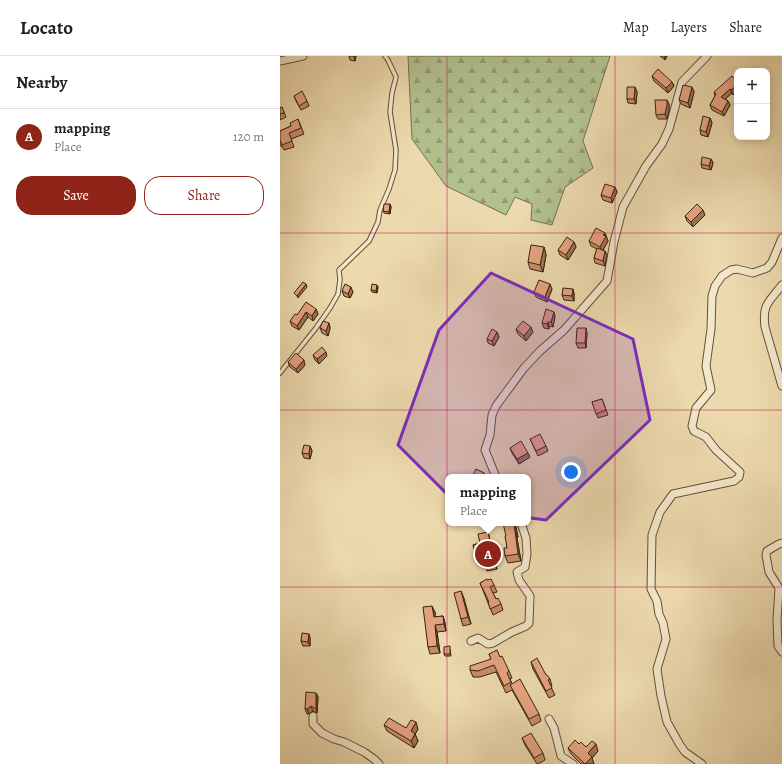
<!DOCTYPE html>
<meta charset="utf-8">
<style>
:root{--surface:#fff;--page:#f2f2f2;--text:#222;--muted:#767676;--line:#e0e0e0;--accent:#8f2418}
body{margin:0;font-family:Alegreya,serif;background:var(--page);color:var(--text)}
.controls{position:absolute;right:12px;top:12px;display:grid;overflow:hidden;border-radius:8px;box-shadow:0 2px 10px #0003}
.controls button{width:36px;height:36px;display:grid;place-items:center;padding:0;border:0;border-bottom:1px solid var(--line);background:var(--surface);color:var(--text);font:20px sans-serif}
.you{position:absolute;left:291px;top:416px;width:14px;height:14px;margin:-10px;border:3px solid #fff;border-radius:50%;background:#1a73e8;box-shadow:0 0 0 6px #1a73e833}
.badge{display:grid;place-items:center;width:26px;height:26px;border-radius:50%;background:var(--accent);color:#fff;font-size:13px;font-weight:700}
.pin{position:absolute;translate:-50% -50%;border:2px solid #fff;box-shadow:0 1px 4px #0006}
.popup{position:absolute;left:165px;top:418px;width:86px;height:52px;box-sizing:border-box;display:grid;place-content:center;border-radius:8px;background:var(--surface);filter:drop-shadow(0 1px 3px #0005);font-size:13px;white-space:nowrap;color:var(--muted)}
.popup b{font-size:15px;color:var(--text)}
.popup::after{content:'';position:absolute;left:50%;top:100%;margin-left:-8px;border:8px solid transparent;border-top-color:var(--surface)}
.list{margin:0;padding:0;list-style:none}
h2{display:flex;justify-content:space-between;align-items:center;height:52px;margin:0;padding:0 16px;font-size:17px}
h2 small{font-size:13px;font-weight:400;color:var(--muted)}
.list li{display:grid;grid-template-columns:26px 1fr auto;gap:12px;align-items:center;box-sizing:border-box;height:56px;padding:0 16px;border-top:1px solid var(--line)}
.list b{display:block;font-size:15px;white-space:nowrap}
.list p{margin:0;font-size:13px;white-space:nowrap;color:var(--muted)}
.list em{font-size:13px;font-style:normal;color:var(--muted)}
.actions{display:flex;gap:8px;padding:12px 16px}
.actions a{flex:1;padding:9px 0;border:1px solid var(--accent);border-radius:16px;text-align:center;font-size:14px;color:var(--accent)}
.actions .main{background:var(--accent);color:#fff}
.map{position:relative;flex:none;width:502px;height:708px;overflow:hidden}
header{display:flex;align-items:center;gap:24px;box-sizing:border-box;height:56px;padding:0 20px;background:var(--surface);border-bottom:1px solid var(--line)}
header strong{font-size:19px}
nav{display:flex;gap:22px;margin-inline-start:auto;font-size:14px}
main{display:flex}
aside{flex:1;background:var(--surface)}
.map>svg:first-child{display:block}
</style>
<header>
<strong>Locato</strong>
<nav><a>Map</a><a>Layers</a><a>Share</a></nav>
</header>
<main>
<aside>
<h2>Nearby<small></small></h2>
<ul class="list">
<li><span class="badge">A</span><div><b>mapping</b><p>Place</p></div><em>120 m</em></li>
</ul>
<div class="actions"><a class="main">Save</a><a>Share</a></div>
</aside>
<div class="map">
<svg width="502" height="708" viewBox="0 0 502 708">
<defs>
<pattern id="forest-firs" width="22" height="20" patternUnits="userSpaceOnUse"><rect width="22" height="20" fill="#b2c08e"/><path d="M5 1l3.5 6h-7zM16 11l3.5 6h-7z" fill="#929c73"/></pattern>
</defs>
<rect width="100%" height="100%" fill="#ecd9ad"/>
<filter id="stains"><feTurbulence type="fractalNoise" baseFrequency=".005" numOctaves="4"/><feColorMatrix values="0 0 0 0 .2 0 0 0 0 .09 0 0 0 0 .02 0 0 0 .5 -.17"/></filter>
<radialGradient id="worn" r=".72"><stop offset=".6" stop-color="#630" stop-opacity="0"/><stop offset="1" stop-color="#630" stop-opacity=".3"/></radialGradient>
<!-- forest -->
<path fill="url(#forest-firs)" stroke="#73724f" d="M128,0H330L303,85L313,112L285,131L272,169L251,164L252,148L235,141L226,159L166,130L132,83Z"/>
<g fill="none" stroke-linecap="round" stroke-linejoin="round">
<defs>
<path id="service" d="M0,317L36,272L50,252L58,238L60,224L59,214L89,185L98,166L100,154L109,133L115,114L116,94L110,56L112,37L116,21L108,4L105,0"/>
<path id="minor" d="M0,5L23,0
M502,229C489,246 482,248 485,271L502,330
M216,421L205,394L210,379L212,359L216,350L244,312L260,295L284,274L327,225L334,186L343,151L366,110L382,88L389,73L402,26L427,0
M502,487L499,488L487,495L486,499L489,516L499,532L497,564L498,590L502,596
M191,585L198,582L208,588L213,587L232,576L246,570L249,567L250,540L239,524L237,516L245,511L247,498L246,482L241,467
M33,660V668L42,677L54,683L64,686L84,696L94,703L99,708
M269,663L274,672L281,700L293,708
M422,708L405,696L400,689L387,666L381,640L377,613L386,583L383,567L379,558L377,545L371,533L372,479L380,456L393,438L454,425L459,421L460,416L436,394L426,381L414,375L412,370L416,352L431,334L426,310L431,273L432,240L435,230L442,220L451,214L457,213L473,217L487,212L492,206L502,182"/>
</defs>
<!-- service casing -->
<use href="#service" stroke="#625137" stroke-width="5.5"/>
<!-- minor casing -->
<use href="#minor" stroke="#625137" stroke-width="9"/>
<!-- service -->
<use href="#service" stroke="#f3e6ca" stroke-width="3.5"/>
<!-- minor -->
<use href="#minor" stroke="#f3e6ca" stroke-width="7"/>
</g>
<!-- wall -->
<path fill="#c78c6e" stroke="#342410" d="M69,0H76L75,5L70,4Z
M380,0H387L385,4Z
M372,20L392,26L394,30L388,37L374,25Z
M457,25V35L453,39L452,37L445,43L448,45L450,49L444,60L432,54L430,49L435,40L434,36Z
M355,31L357,36L356,48L348,47L347,43Z
M412,31L414,36L410,52L401,48L399,44Z
M14,40L27,45L29,50L21,54L16,45Z
M389,48V54L387,63H378L376,59Z
M2,51L6,61L0,64V52Z
M430,62L432,67L428,81L421,79L420,74Z
M18,63L24,78L11,83L14,91L4,94L2,90H0V75L11,70Z
M431,103L433,107L431,114L422,112L421,108Z
M335,131L337,136L332,147L323,144L321,139Z
M110,148L111,151L110,158L104,157L103,155Z
M425,159L413,171L407,165L405,160Z
M325,177L328,185L323,194L325,195L327,199L325,210L315,207L314,202L317,193L311,190L309,185Z
M294,186L296,191L288,204L280,199L278,194Z
M264,191L266,199L263,216L250,213L248,206Z
M97,229L98,231L97,237L92,236L91,234Z
M272,233L267,246L256,241L254,236Z
M293,233L294,238V245L284,244L282,239Z
M62,235L73,236L70,242L64,240Z
M36,253L38,258L33,265L28,261L19,274L12,270L10,265L17,259Z
M275,260L273,271L269,270V273L264,272L262,267Z
M49,267L50,272L48,280L42,277L40,272Z
M236,273L253,276L246,285L238,278Z
M217,276L219,281L214,290L208,287L207,283Z
M307,277L306,292H298L296,287Z
M33,299L47,300L39,308L35,304Z
M8,306L25,309L18,317L10,311Z
M322,343L328,359L318,362L312,346Z
M250,383L266,390L268,395L258,400Z
M30,390L32,395L30,403L24,402L22,397Z
M230,392L250,401L239,408L232,397Z
M235,467L238,481L237,482L241,505L228,507L225,500L227,492L226,480Z
M208,476L209,480L217,513L207,515L203,498L197,500L193,489L200,487Z
M207,524L214,529L217,536L213,537L216,543L221,548L223,554L213,559L200,527Z
M181,535L191,568L183,570L181,563Z
M155,556V561L163,560L165,567L166,575L157,576L160,597L150,598L148,591Z
M29,578L30,582V590H23L21,585Z
M170,593L171,600H165L164,598Z
M209,598L220,601L229,615L232,622L230,623L232,628L259,658L261,665L252,670L232,634L226,637L216,616L200,621H193L190,614L211,603Z
M251,606L266,619L270,623L272,630L271,631L275,639L269,642L253,613Z
M36,637L38,641L37,657L33,655L29,658H27L25,653Z
M104,669L126,672L138,673L135,678L138,685L134,692L107,675Z
M242,682L263,697L265,704L258,708H257L245,689Z
M299,688L318,695L312,702L314,708H301L291,698L288,692Z"/>
<!-- shaded-wall -->
<path fill="#a2725a" stroke="#342410" d="M74,0H76L75,5Z
M384,0H387L385,4Z
M392,26L394,30L388,37L386,32Z
M457,29V35L453,39L451,34Z
M355,31L357,36L356,48L354,43Z
M412,31L414,36L410,52L408,47Z
M450,33L452,37L443,45L441,41Z
M387,44L389,48V54L387,63L385,58Z
M448,45L450,49L444,60L442,56Z
M430,62L432,67L428,81L426,76Z
M431,103L433,107L431,114L429,110Z
M335,131L337,136L332,147L331,142Z
M110,148L111,151L110,158L109,156Z
M423,154L425,159L413,171L411,166Z
M325,177L328,185L322,196L320,191Z
M294,186L296,191L288,204L286,199Z
M264,191L266,199L263,216L260,209Z
M325,195L327,199L325,210L323,205Z
M26,228L27,231L18,242L17,240Z
M270,228L272,233L267,246L265,241Z
M97,229L98,231L97,237L96,235Z
M71,231L73,236L70,242L68,238Z
M293,233L294,238V245L292,240Z
M36,253L38,258L33,265L32,260Z
M26,256L28,261L19,274L17,270Z
M274,256L275,260L273,271L271,266Z
M268,266L269,270V273L267,268Z
M49,267L50,272L48,280L46,275Z
M251,271L253,276L246,285L244,280Z
M306,272L307,277L306,292L305,287Z
M217,276L219,281L214,290L212,285Z
M46,296L47,300L39,308L37,303Z
M24,304L25,309L18,317L16,313Z
M30,390L32,395L30,403L29,398Z
M248,397L250,401L239,408L237,403Z
M204,417L206,421H202Z
M234,467H235L238,481L235,474Z
M234,474L237,482L241,505L238,498Z
M208,476L209,480L217,513L215,508Z
M181,535L184,542L191,568L188,561Z
M152,550L155,556L156,568L154,561Z
M163,560L165,567L166,575L164,568Z
M155,569L157,576L160,597L157,590Z
M29,578L30,582V590L28,586Z
M36,637L38,641L37,657L36,653Z
M31,650L33,655L29,658L27,653Z
M136,666L138,673L133,682L131,675Z
M135,678L138,685L134,692L131,685Z
M316,688L318,695L312,702L314,708H306L308,697Z"/>
<!-- building -->
<path fill="#e7a380" stroke="#342410" d="M378,13L392,26L386,32L372,20Z
M452,20L457,25V29L451,34L450,33L441,41L448,45L442,56L430,49L436,38L434,36Z
M403,29L412,31L408,47L399,44Z
M347,31H355L354,43H347Z
M22,35L27,45L19,50L14,40Z
M375,44H387V49L385,58L376,59Z
M2,51L4,57L0,58V52Z
M423,60L430,62L426,76L420,74Z
M18,63L21,72L9,77L12,85L2,89L0,84V75L11,70L10,67Z
M422,101L431,103L429,110L421,108Z
M325,128L335,131L331,142L321,139Z
M104,148H110L109,156L103,155Z
M417,148L423,154L411,166L405,160Z
M316,172L325,177L323,179L326,180L320,191L309,185Z
M287,181L294,186L286,199L278,194Z
M251,189L264,191L260,209L248,206Z
M317,192L325,195L323,205L314,202Z
M259,224L270,228L265,241L254,236Z
M23,226L26,228L17,240L14,237Z
M65,228L71,231L68,238L62,235Z
M92,228L97,229L96,235L91,234Z
M283,232L293,233L292,240L282,239Z
M26,246L36,253L32,260L26,256L17,270L10,265L15,258L17,259Z
M266,253L274,256L271,266H268L267,268L262,267Z
M43,265L49,267L46,275L40,272Z
M243,265L251,271L244,280L236,273Z
M297,272H306L305,287H296Z
M212,273L217,276L212,285L207,283Z
M42,291L46,296L37,303L33,299Z
M16,297L24,304L16,313L8,306Z
M322,343L326,354L316,358L312,346Z
M260,378L266,390L256,395L250,383Z
M241,385L248,397L237,403L230,392Z
M24,389L30,390L29,398L22,397Z
M196,413L204,417L202,421H192Z
M223,467H234L238,498L225,500L224,492H227L225,480H226Z
M208,476L215,508L205,510L201,493L195,496L193,489L200,487L198,478Z
M207,523V524L211,523L214,529L210,531L216,543L218,542L221,548L210,553L208,546H209L200,527Z
M181,535L188,561L181,563L174,537Z
M152,550L154,561L163,560L164,568L155,569L157,590L148,591L143,551Z
M22,577L29,578L28,586L21,585Z
M170,590V598H164V591Z
M217,594L220,601L222,600L229,615L227,617L231,626L224,630L214,609L198,615L190,614V610L211,603L209,598Z
M257,602L266,619H267L270,623L268,624L272,632L266,635L251,606Z
M240,623L259,658L249,663L230,629Z
M26,636L36,637V653L33,651L31,650L27,653H25Z
M109,662L126,672L131,664L136,666L131,675L135,678L131,685L104,669Z
M251,677L263,697L254,702L242,682Z
M295,684L299,688L301,686L306,691L312,685L316,688L308,697L312,701L305,708L288,692Z"/>
<!-- marked area -->
<path fill="#7b2cbf" fill-opacity="0.2" stroke="#7b2cbf" stroke-width="3" stroke-linejoin="round" d="M211,217L353,283L370,364L266,464L182,453L118,389L159,274Z"/>
<!-- grid -->
<path fill="none" stroke="#c2185b" stroke-width="1" stroke-opacity="0.55" d="M167,0V708M335,0V708M0,177H502M0,354H502M0,531H502"/>
<rect width="100%" height="100%" filter="url(#stains)"/>
<rect width="100%" height="100%" fill="url(#worn)"/>
</svg>
<div class="controls">
<button>+</button>
<button>−</button>
</div>
<div class="you"></div>
<div class="pin badge" style="left:208px;top:498px">A</div>
<div class="popup"><b>mapping</b>Place</div>
</div>
</main>
